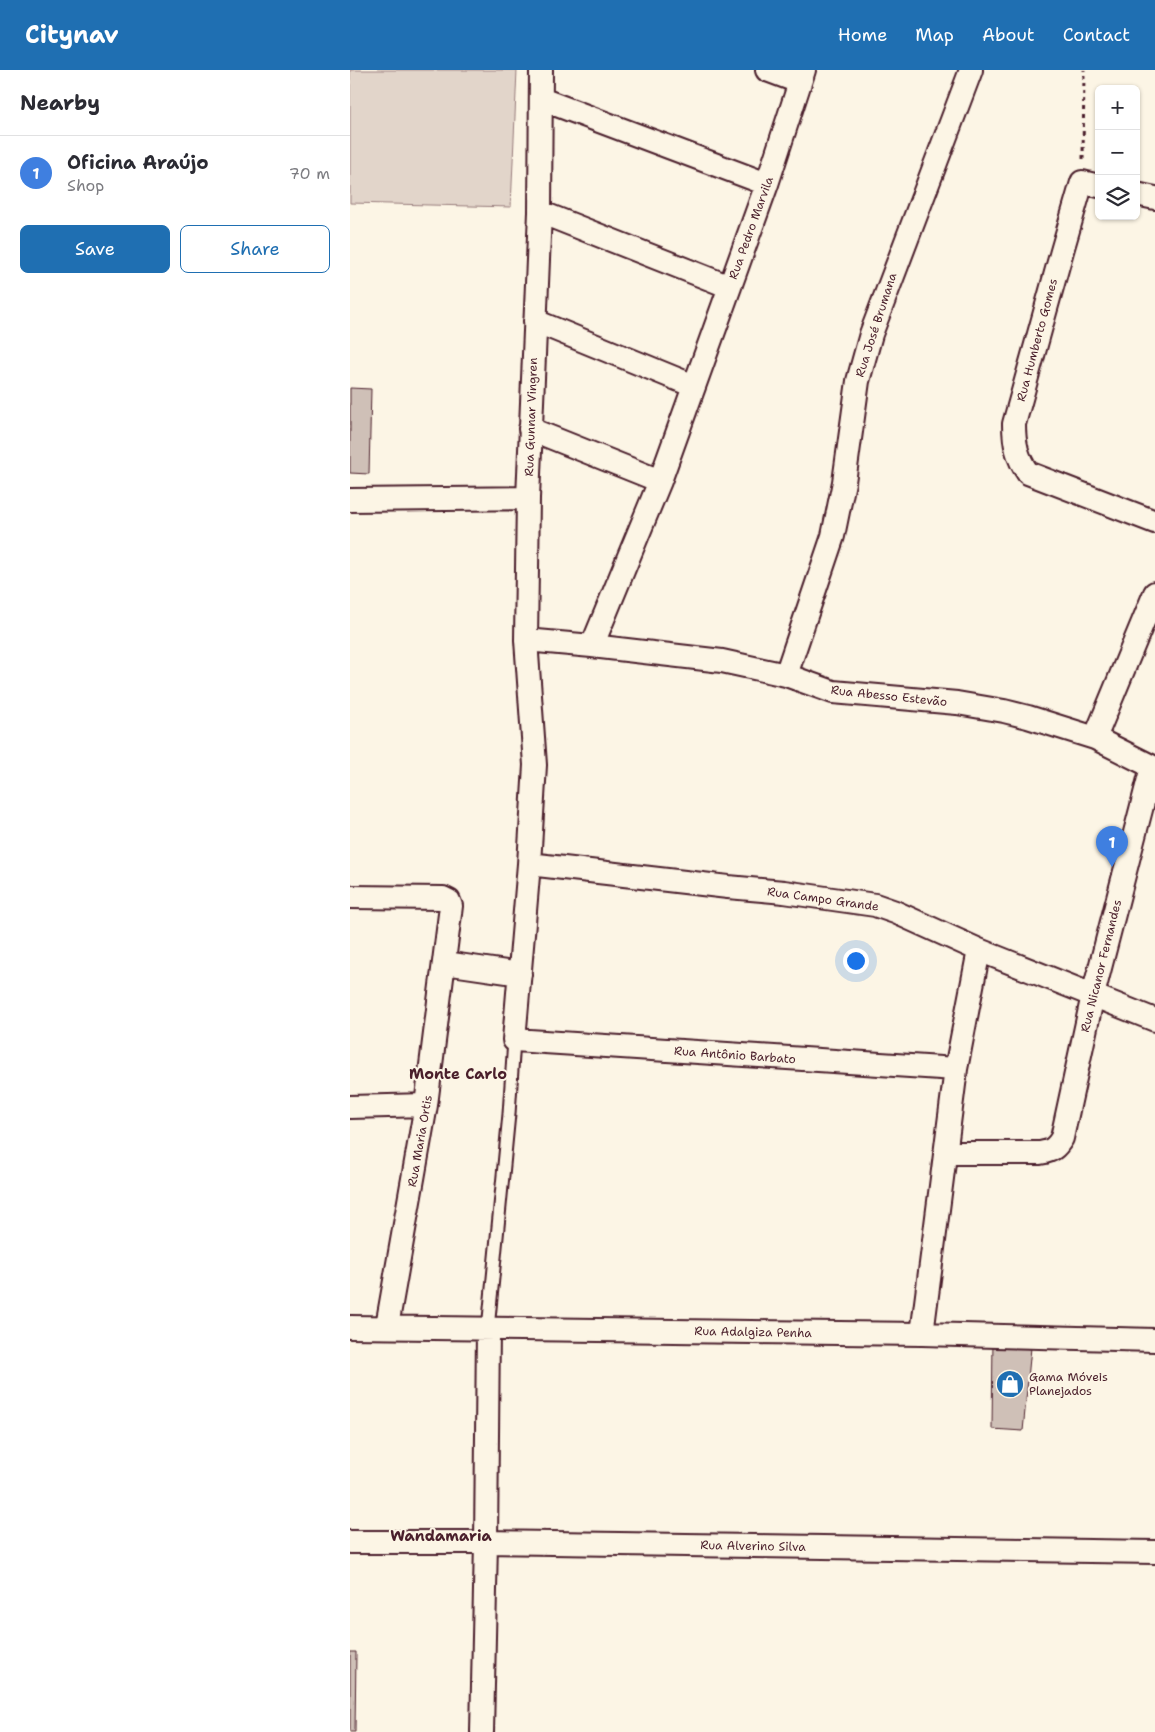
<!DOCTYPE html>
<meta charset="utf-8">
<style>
:root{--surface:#fff;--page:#f7f7f7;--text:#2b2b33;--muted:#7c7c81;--line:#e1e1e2;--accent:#1f6fb2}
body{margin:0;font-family:"Shantell Sans",sans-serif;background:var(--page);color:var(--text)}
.controls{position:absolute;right:15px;top:15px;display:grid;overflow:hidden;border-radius:8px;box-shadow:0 1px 4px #0004}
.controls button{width:45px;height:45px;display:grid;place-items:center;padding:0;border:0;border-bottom:1px solid var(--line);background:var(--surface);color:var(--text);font:25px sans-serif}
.you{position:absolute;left:505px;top:890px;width:18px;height:18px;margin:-12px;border:4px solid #fff;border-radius:50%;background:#1a73e8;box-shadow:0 0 0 8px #1a73e833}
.badge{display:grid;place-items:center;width:32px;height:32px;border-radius:50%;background:var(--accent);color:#fff;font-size:16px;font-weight:700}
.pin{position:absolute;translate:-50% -41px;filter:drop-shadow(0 1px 2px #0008)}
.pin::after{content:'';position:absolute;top:26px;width:18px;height:15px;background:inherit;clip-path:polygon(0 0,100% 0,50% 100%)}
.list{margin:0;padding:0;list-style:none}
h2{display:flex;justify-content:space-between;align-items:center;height:65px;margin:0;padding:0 20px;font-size:21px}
h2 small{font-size:16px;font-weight:400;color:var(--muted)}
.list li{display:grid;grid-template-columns:32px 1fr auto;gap:15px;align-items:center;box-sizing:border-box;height:75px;padding:0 20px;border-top:1px solid var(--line)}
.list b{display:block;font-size:19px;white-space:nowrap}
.list p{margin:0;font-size:16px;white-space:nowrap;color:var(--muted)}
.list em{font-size:16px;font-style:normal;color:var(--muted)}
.actions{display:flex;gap:10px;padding:15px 20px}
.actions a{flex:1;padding:11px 0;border:1px solid var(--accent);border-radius:8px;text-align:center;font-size:18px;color:var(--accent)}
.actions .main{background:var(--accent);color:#fff}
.icon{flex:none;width:28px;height:28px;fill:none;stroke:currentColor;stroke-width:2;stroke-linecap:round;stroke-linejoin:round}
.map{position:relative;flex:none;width:805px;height:1662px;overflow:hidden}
header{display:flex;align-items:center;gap:30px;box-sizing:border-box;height:70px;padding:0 25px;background:var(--accent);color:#fff}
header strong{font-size:24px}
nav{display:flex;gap:28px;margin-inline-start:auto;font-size:18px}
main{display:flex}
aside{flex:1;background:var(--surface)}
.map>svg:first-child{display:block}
</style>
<header>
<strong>Citynav</strong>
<nav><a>Home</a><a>Map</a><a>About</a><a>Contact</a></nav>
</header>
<main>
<aside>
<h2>Nearby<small></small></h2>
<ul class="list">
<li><span class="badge" style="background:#3f7fe0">1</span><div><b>Oficina Araújo</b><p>Shop</p></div><em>70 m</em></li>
</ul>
<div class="actions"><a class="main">Save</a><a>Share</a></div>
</aside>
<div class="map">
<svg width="805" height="1662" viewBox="0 0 805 1662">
<rect width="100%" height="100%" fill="#fcf5e5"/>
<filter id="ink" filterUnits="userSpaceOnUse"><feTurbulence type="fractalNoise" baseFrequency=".02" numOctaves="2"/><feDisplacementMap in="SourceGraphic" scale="10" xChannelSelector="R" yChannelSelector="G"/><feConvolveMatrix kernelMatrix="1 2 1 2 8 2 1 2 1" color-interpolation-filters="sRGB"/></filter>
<g filter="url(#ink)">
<!-- green -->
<path fill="#e2d5ca" stroke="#967a7a" d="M0,0H167L161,137L0,133Z"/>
<!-- building -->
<path fill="#cfc0b7" stroke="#4a1f2b" d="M0,318L21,319L19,404L0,403Z
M682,1267L673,1361L642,1359L643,1269Z
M0,1582H6L5,1662H0Z"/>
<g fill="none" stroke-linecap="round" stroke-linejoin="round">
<defs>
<path id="service" d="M138,1259L159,1044L164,970"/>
<path id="minor" d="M191,0L190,142L178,428L176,570L185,695L179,794L164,970L606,999
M417,0L449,12
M191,29L417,114
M749,116L732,112L712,181L664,354C664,373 667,388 678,403L805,452
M786,124L805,128
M190,142L380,217
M185,251L344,316
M180,359L310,411
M0,430L178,428
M176,570L242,576L372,591L436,605L483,622L607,633L654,641L678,647L745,668L805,698
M242,576L310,411L417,114L454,0
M436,605L483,466L494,412L508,311L521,264L621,0
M745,668L805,523
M179,794L378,817L434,822L525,835L545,842L629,880L805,950
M0,827L93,828L99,831L101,836L76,1035L37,1256
M95,893L170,904
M0,1037L76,1035
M595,1083H690C702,1081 706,1078 712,1068L743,925L802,697
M0,1257L572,1264L805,1270
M572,1264L606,999L629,880
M0,1472H136L805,1482
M132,1662L136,1472L138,1259"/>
</defs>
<!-- service casing -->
<use href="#service" stroke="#4a1f2b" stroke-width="15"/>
<!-- minor casing -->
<use href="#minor" stroke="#4a1f2b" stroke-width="26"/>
<!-- path -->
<path stroke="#4a1f2b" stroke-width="3" stroke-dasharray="4 4" stroke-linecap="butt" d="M733,89L734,0"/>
<!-- service -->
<use href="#service" stroke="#fcf5e5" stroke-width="11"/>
<!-- minor -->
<use href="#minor" stroke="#fcf5e5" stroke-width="22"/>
</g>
</g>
<!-- icons -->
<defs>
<symbol id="shop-disc" viewBox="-11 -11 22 22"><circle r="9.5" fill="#1f6fb2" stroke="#fcf5e5"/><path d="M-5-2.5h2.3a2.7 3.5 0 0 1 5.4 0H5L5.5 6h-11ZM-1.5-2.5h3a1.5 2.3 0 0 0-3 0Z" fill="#fff"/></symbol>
</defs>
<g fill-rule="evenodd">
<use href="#shop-disc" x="644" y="1298" width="32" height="32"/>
</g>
<g text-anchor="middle" stroke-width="4" stroke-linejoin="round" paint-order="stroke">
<!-- street labels -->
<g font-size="12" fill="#4a1f2b" stroke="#fcf5e5">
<text transform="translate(401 158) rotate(-70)" y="4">Rua Pedro Marvila</text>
<text transform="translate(526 255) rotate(-72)" y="4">Rua José Brumana</text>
<text transform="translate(687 270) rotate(-75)" y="4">Rua Humberto Gomes</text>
<text transform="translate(181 347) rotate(-88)" y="4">Rua Gunnar Vingren</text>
<text transform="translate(539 626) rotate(6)" y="4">Rua Abesso Estevão</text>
<text transform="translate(473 829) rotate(8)" y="4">Rua Campo Grande</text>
<text transform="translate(751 896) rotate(-76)" y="4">Rua Nicanor Fernandes</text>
<text transform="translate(385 985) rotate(4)" y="4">Rua Antônio Barbato</text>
<text transform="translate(70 1071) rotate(-80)" y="4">Rua Maria Ortis</text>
<text transform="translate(403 1262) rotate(1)" y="4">Rua Adalgiza Penha</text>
<text transform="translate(403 1476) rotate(1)" y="4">Rua Alverino Silva</text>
</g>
<!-- poi labels -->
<g font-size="12" fill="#4a1f2b" stroke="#fcf5e5" text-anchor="start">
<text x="679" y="1311">Gama Móveis<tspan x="679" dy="14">Planejados</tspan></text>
</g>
<!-- quarter labels -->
<g font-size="15" font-weight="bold" fill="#4a1f2b" stroke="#fcf5e5">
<text x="108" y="1009">Monte Carlo</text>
<text x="91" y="1471">Wandamaria</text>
</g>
</g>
</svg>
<div class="controls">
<button>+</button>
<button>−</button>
<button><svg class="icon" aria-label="layers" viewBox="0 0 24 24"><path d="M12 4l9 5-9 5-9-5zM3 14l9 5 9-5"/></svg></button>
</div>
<div class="you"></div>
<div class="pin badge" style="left:762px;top:797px;background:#3f7fe0">1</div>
</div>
</main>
